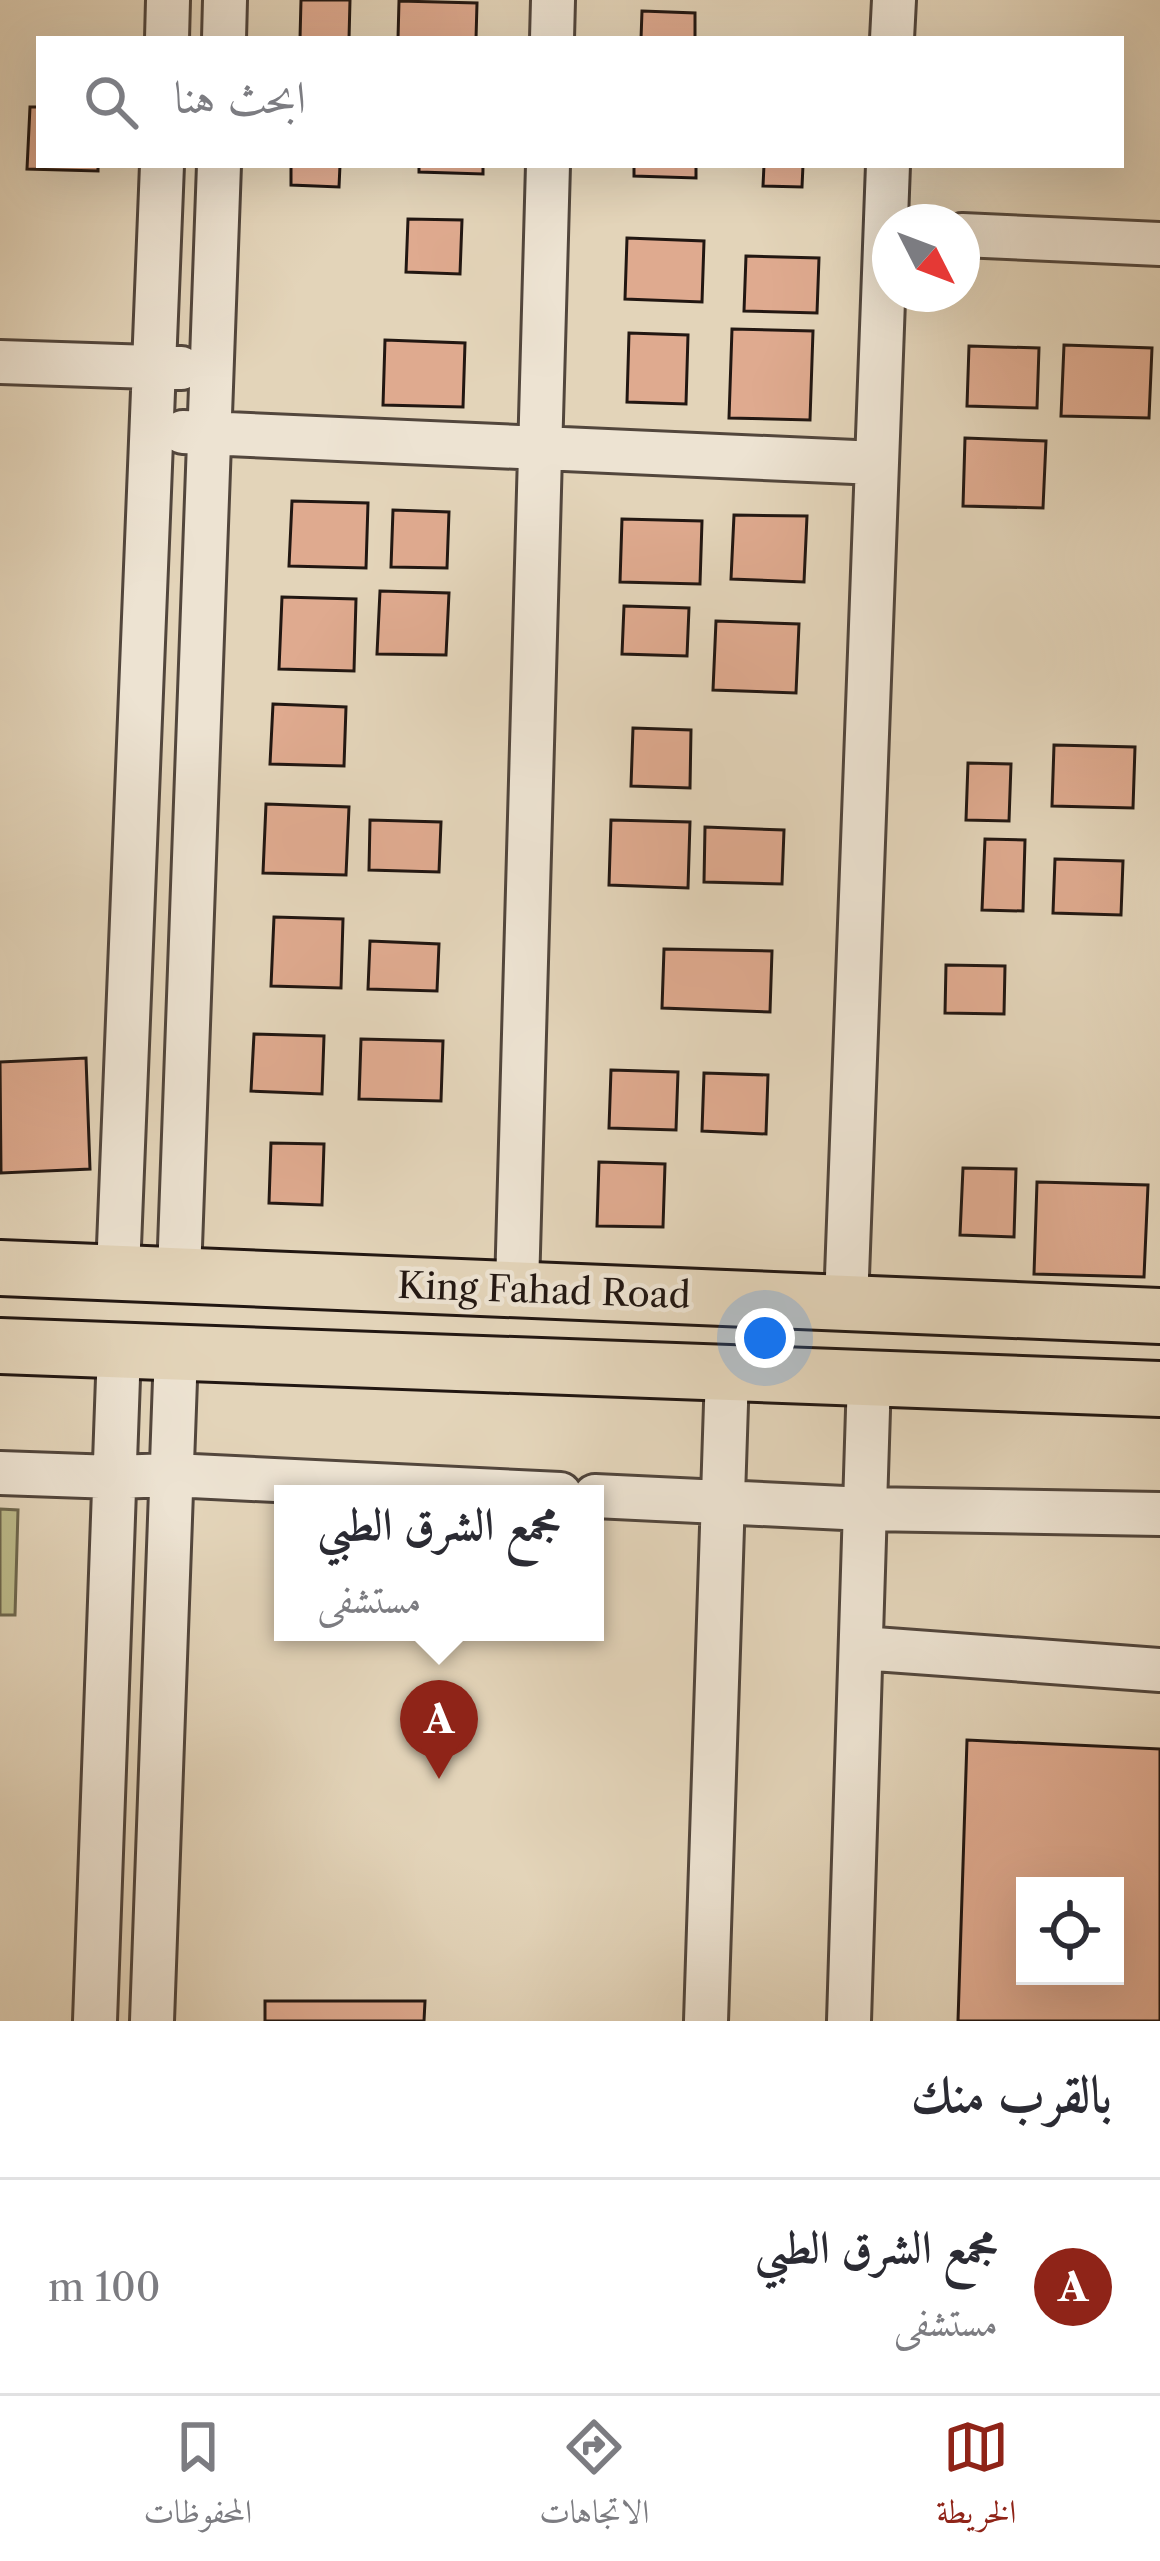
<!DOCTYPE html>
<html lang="ar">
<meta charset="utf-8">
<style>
:root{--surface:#fff;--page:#f2f2f3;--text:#2b2b33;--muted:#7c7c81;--line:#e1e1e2;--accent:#8f2418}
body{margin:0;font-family:"Libre Caslon Text",Amiri,serif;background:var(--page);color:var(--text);direction:rtl}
.controls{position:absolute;right:36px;bottom:36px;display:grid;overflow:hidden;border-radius:0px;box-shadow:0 12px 48px #0002}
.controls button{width:108px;height:108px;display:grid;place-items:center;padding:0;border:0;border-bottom:3px solid var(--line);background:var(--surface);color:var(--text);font:60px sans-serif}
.compass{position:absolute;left:872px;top:204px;width:108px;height:108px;border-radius:50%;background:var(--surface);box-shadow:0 12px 48px #0002;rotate:132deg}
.you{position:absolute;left:765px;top:1338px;width:42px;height:42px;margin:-30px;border:9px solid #fff;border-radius:50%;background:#1a73e8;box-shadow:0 0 0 18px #1a73e833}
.badge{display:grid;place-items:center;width:78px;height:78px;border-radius:50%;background:var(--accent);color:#fff;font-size:39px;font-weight:700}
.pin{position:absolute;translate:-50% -99px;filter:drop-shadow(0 3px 6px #0008)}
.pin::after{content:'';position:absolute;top:63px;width:42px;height:36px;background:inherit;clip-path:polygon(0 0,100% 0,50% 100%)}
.popup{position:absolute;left:274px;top:1485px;width:330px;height:156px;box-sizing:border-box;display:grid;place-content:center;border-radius:0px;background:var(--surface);filter:drop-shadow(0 3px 9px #0005);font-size:39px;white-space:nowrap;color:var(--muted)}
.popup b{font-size:45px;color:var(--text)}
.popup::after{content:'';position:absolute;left:50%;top:100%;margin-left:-24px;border:24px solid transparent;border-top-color:var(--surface)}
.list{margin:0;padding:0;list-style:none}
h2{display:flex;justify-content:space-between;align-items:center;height:156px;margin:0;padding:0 48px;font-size:51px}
h2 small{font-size:39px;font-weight:400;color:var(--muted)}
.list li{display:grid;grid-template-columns:78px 1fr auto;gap:36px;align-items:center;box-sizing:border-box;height:216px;padding:0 48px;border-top:3px solid var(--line)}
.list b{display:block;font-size:45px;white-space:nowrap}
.list p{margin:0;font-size:39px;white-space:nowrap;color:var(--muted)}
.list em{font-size:39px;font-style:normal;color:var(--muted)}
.icon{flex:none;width:66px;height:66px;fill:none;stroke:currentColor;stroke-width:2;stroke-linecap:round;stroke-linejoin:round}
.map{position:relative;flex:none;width:1160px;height:2021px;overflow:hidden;direction:ltr}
.search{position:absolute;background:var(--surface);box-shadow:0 12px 48px #0002;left:36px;right:36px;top:36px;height:132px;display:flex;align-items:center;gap:30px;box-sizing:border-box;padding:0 42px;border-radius:0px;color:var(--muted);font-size:45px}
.sheet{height:372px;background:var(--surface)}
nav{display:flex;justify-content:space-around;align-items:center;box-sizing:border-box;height:168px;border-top:3px solid var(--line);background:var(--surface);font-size:33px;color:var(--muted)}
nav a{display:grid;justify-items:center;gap:6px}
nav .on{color:var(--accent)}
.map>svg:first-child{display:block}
</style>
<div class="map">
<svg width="1160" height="2021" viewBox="0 0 1160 2021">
<rect width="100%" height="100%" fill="#e3d4b9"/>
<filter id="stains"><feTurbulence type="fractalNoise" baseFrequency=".00167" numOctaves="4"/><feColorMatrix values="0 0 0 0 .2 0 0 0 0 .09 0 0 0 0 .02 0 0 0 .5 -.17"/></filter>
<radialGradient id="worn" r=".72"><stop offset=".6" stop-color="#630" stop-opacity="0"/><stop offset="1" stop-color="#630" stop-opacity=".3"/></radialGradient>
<!-- green -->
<path fill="#bcba8a" stroke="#6f684e" stroke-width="3" d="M0,1509L18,1510L15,1615H0Z"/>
<!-- building -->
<path fill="#dfaa8f" stroke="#221712" stroke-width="3" fill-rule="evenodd" d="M301,0H350L349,39H300Z
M399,1L477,3L476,39H398Z
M642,11L695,13V39H641Z
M30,107H39V165H98V171L27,169Z
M291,165H340L339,187L291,185Z
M419,165H483V174L419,172Z
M634,165H696V178L634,176Z
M764,165H803L802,187L763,186Z
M408,219L462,220L460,274L406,272Z
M627,238L704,241L702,302L625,299Z
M746,256L819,258L817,313L744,311Z
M732,329L813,331L810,420L729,418Z
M629,333L688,335L686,404L627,402Z
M385,340L465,343L463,407L383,405Z
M1064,345L1152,348L1149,418L1061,416Z
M969,346L1039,348L1037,408L967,406Z
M965,438L1046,441L1043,508L963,506Z
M292,501L368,503L366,568L289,566Z
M393,510L449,512L447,568L391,567Z
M734,515L807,516L804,582L731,579Z
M622,519L702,521L700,584L620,582Z
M380,591L449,593L446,655L377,654Z
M282,597L356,599L354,671L279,669Z
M624,606L689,608L687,656L622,654Z
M716,621L799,624L796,693L713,690Z
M273,704L346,707L344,766L270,764Z
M633,728L691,730L690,788L631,786Z
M1054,745L1135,747L1133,808L1052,806Z
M968,763L1011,764L1009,821L966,820Z
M266,804L349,807L346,875L263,873Z
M370,820L441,822L439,872L369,870Z
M611,820L690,822L688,888L609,885Z
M705,827L784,830L782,884L704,882Z
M985,839L1025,840L1023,911L982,910Z
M1055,859L1123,861L1121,915L1053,913Z
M274,917L343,919L341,988L271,986Z
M370,941L439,944L437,991L368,989Z
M664,949L772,951L770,1012L662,1008Z
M946,965L1005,966L1004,1014L945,1013Z
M254,1034L324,1036L322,1094L251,1091Z
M361,1039L443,1041L441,1101L359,1099Z
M86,1058L90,1169L1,1173L0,1062Z
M611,1070L678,1072L676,1130L609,1128Z
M704,1073L768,1075L766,1134L702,1131Z
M271,1143L324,1144L322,1205L269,1203Z
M599,1162L665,1164L663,1227L597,1226Z
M963,1168L1016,1169L1014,1237L960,1235Z
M1037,1182L1148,1185L1144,1277L1034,1274Z
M967,1740L1160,1749V2021H958ZM1025,1886H1115V1976H1025Z
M265,2001H425L424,2021H265Z"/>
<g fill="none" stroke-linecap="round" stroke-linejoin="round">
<defs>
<path id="minor" d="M167,39L168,0
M224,39L225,0
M552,39L553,0
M892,39L894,0
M962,235L1160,244
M0,362L181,368
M183,432L877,463
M118,1271L162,165
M179,1274L219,165
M517,1288L548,165
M846,1303L888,165
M0,1473L114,1477L172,1475L560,1494
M595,1496L865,1509L1160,1514
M861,1648L1160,1670
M95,2021L119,1350
M152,2021L176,1352
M706,2021L727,1373
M849,2021L869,1378"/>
<path id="major" d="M0,1268L1160,1316
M0,1346L1160,1389"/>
</defs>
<!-- minor casing -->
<use href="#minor" stroke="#52463c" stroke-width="48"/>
<!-- major casing -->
<use href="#major" stroke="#221712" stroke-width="60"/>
<!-- minor -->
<use href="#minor" stroke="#ede3d2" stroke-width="42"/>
<!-- major -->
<use href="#major" stroke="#e3d4b9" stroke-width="54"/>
</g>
<g text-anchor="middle" stroke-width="9" stroke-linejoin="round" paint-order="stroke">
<!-- street labels -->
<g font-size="36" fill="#221712" stroke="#ede3d2">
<text transform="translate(544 1290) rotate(2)" y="13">King Fahad Road</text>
</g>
</g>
<rect width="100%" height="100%" filter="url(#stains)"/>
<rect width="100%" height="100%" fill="url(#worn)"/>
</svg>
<div class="controls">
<button><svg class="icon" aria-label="locate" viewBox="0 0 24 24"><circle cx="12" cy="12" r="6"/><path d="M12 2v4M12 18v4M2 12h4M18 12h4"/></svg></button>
</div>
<svg class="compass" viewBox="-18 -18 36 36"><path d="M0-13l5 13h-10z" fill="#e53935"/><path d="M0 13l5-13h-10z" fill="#7c7c81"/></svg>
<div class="you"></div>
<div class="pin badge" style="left:439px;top:1779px">A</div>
<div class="popup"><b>مجمع الشرق الطبي</b>مستشفى</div>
<div class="search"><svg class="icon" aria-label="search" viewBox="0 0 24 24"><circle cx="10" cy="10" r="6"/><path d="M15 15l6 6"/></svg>ابحث هنا</div>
</div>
<section class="sheet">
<h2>بالقرب منك<small></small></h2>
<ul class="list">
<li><span class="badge">A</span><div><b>مجمع الشرق الطبي</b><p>مستشفى</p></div><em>100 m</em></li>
</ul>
</section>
<nav>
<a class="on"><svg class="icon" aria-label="map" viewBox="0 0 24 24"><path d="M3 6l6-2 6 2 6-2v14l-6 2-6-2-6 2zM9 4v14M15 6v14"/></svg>الخريطة</a>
<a><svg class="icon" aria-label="directions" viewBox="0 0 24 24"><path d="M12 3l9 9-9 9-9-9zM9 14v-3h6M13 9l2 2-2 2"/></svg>الاتجاهات</a>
<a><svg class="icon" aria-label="saved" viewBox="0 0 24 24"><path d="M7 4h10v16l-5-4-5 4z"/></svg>المحفوظات</a>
</nav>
